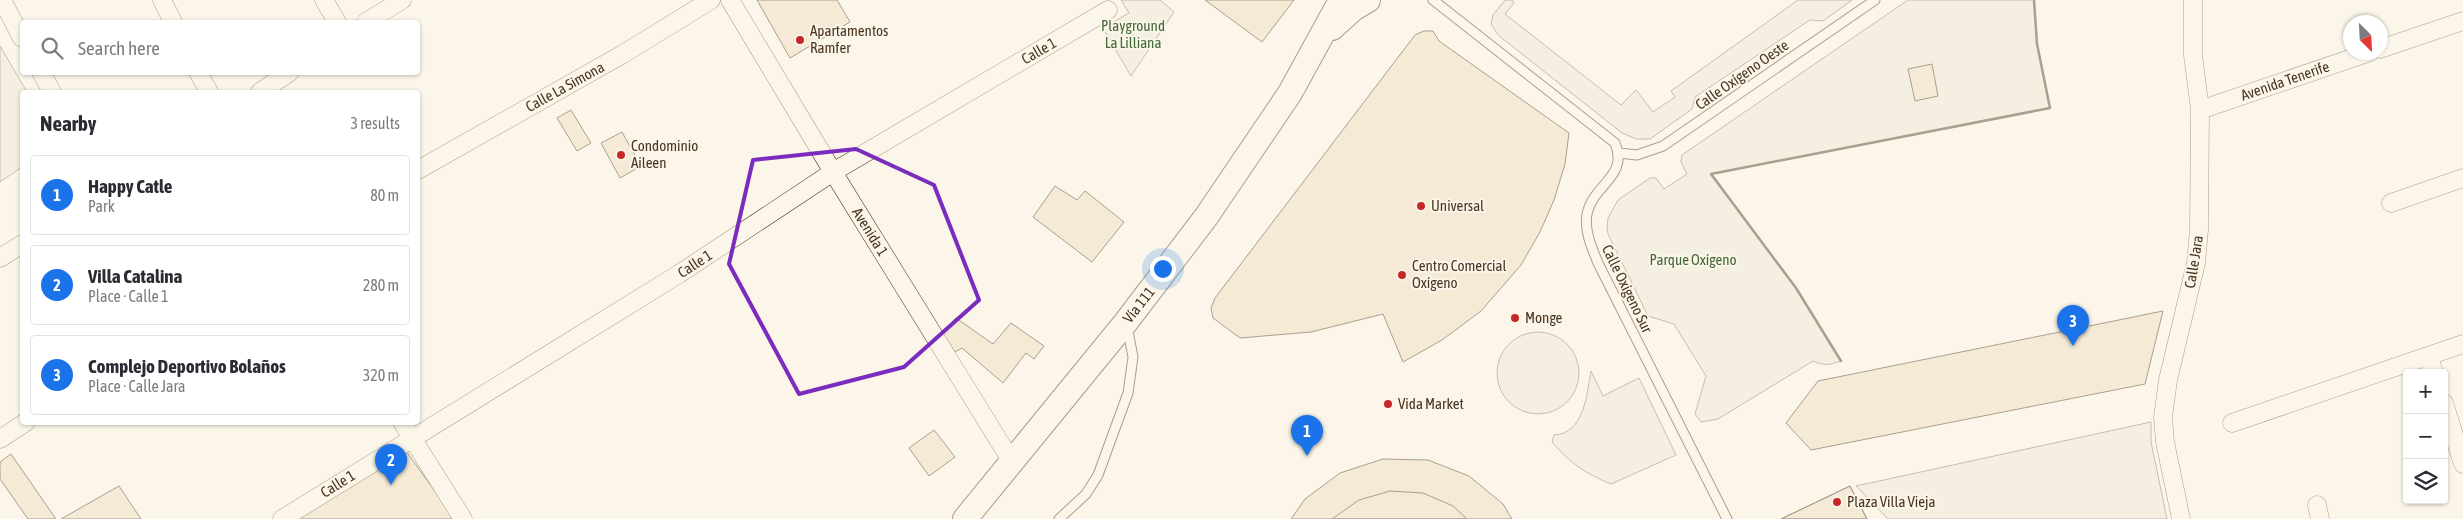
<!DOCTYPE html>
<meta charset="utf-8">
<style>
:root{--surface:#fff;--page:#f2f2f3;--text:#2b2b33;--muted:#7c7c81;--line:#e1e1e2;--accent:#1a73e8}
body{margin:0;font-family:"Asap Condensed",sans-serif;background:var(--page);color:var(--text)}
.controls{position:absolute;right:15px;bottom:15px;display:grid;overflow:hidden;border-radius:5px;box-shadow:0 1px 4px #0004}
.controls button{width:45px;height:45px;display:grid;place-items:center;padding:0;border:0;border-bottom:1px solid var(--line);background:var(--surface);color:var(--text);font:25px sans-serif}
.compass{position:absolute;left:2343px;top:15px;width:45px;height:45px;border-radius:50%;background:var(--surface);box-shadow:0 1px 4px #0004;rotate:156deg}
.you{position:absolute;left:1162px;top:268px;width:18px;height:18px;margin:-12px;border:4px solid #fff;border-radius:50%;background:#1a73e8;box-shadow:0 0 0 8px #1a73e833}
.badge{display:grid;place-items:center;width:32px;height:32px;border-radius:50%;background:var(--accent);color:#fff;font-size:16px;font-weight:700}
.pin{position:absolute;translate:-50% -41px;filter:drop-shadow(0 1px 2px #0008)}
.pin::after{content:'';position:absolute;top:26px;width:18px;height:15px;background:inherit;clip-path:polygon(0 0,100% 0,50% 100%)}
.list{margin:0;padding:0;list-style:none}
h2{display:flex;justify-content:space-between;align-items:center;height:65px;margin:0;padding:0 20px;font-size:21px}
h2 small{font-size:16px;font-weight:400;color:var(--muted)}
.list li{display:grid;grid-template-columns:32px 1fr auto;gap:15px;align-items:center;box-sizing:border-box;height:80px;margin:0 10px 10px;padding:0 10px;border:1px solid var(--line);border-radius:5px}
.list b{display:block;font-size:19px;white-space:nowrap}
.list p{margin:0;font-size:16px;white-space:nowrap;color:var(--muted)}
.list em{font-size:16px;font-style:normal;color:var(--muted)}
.icon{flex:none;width:28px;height:28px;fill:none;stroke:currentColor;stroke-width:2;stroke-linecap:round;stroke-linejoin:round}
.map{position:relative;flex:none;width:2463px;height:519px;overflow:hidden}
.search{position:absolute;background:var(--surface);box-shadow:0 1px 4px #0004;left:20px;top:20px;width:400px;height:55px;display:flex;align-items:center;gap:12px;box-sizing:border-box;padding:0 18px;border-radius:5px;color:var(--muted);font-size:19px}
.panel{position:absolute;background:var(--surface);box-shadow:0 1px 4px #0004;left:20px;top:90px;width:400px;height:335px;border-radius:5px}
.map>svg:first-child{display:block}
</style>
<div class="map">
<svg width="2463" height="519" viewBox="0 0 2463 519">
<rect width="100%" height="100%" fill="#fbf6e9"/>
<!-- green -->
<path fill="#ede6d9" stroke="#887966" d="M1121,0H1160L1174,12L1131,76L1103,28L1129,13Z
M1505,0H1512L1514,3L1505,14L1621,105L1636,90L1653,112L1675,97L1671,91L1798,0H1852L1823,21L1810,20L1695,97L1692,109L1650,139H1636L1622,133L1498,35L1491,24L1493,15Z
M1908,0H2034L2037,44L2050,108L1712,174L1796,288L1841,361C1830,365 1824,366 1813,361L1718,419L1701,422L1695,414L1706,376L1674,324L1648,316L1608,234L1607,227L1608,218L1618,200L1650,178H1656L1664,189L1687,174L1681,162L1682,155Z
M0,46L27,92H22V167L0,182Z
M1497 373a41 41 0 1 1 82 0a41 41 0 1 1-82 0Z
M1591,371L1603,396L1639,378L1676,455L1611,484C1585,473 1571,464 1552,442L1554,435C1584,434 1587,394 1591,371Z
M2151,422V442L2167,519H1888L1856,486Z"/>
<!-- building -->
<path fill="#ecdcbc" stroke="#4a3520" d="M757,0H837L850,22L790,58Z
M1205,0H1294L1262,42Z
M1424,31H1433L1439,41L1569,133L1565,164L1554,200L1540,232L1521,265L1481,311L1442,340L1403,362L1383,314L1311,332L1240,338L1213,318L1211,308L1215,298L1415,35Z
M1932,64L1938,96L1915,101L1908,69Z
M571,110L591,143L577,151L557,118Z
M622,132L641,166L620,178L601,143Z
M1055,186L1077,200L1085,191L1124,222L1092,262L1033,217Z
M2163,311L2145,384L1811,450L1786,423L1818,381Z
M956,318L993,344L1011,323L1044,346L1034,359L1026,353L1003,383L962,348L955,352L943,334Z
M934,430L955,457L929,476L909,448Z
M406,451L455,519H296Z
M11,454L56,519H28L0,479V462Z
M1383,459L1428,460L1469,476L1503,504L1512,519H1291L1305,499L1340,473Z
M119,486L141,519H61Z
M1850,486L1867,519H1781Z
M1850,486L1867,519H1781Z
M1390,491L1423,493L1453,506L1467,519H1332L1359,500Z"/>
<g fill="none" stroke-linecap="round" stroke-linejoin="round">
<defs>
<path id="service" d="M1433,0L1615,143C1629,177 1593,184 1587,214C1584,231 1592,248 1598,263L1727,519
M1619,153L1637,155L1663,146L1875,0
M1059,519L1086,494L1098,475L1128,393L1133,357L1127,326"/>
<path id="minor" d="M2,0L22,38
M162,0L173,22
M324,0L337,22
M730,0L833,172L1012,462
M366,22L402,0
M2380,49L2463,21
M41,72L52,92
M198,72L209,92
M260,92L290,72
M2200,110L2370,52
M418,170L623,54L711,0
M2391,203L2463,178
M0,258L22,244
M2429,357L2434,373
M2444,403L2463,464
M402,422L463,519
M2232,423L2463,344
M0,439L26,422
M2317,505L2320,519
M282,519L679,274L833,172L1108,10
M2181,519L2165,442L2163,417L2168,380L2196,263L2199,230L2200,110L2193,55V0"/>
<path id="secondary" d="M1332,28L1353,9L1368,0
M965,519L1126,322L1206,217L1290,93L1341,0"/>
</defs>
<!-- service casing -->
<use href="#service" stroke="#4a3520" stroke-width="11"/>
<!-- minor casing -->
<use href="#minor" stroke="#4a3520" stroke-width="19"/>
<!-- secondary casing -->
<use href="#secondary" stroke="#4a3520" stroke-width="26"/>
<!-- service -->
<use href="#service" stroke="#fbf6e9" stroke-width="9"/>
<!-- minor -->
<use href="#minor" stroke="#fbf6e9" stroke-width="18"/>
<!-- secondary -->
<use href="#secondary" stroke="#fbf6e9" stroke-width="24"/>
<!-- wall -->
<path stroke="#4a3520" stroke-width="2.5" d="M1841,361L1796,288L1711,174L2050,108L2037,44L2034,0"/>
</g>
<!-- marked area -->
<path d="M0 0H2463V519H0ZM856,149L934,185L979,300L904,367L799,394L729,264L753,160Z" fill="#fbf6e9" fill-opacity=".55" fill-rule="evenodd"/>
<path fill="none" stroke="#7b2cbf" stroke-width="4" stroke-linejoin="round" d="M856,149L934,185L979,300L904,367L799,394L729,264L753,160Z"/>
<!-- markers -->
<g fill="#c62828" stroke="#fbf6e9" stroke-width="2">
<circle cx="800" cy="40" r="5"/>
<circle cx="621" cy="155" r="5"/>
<circle cx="1421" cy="206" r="5"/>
<circle cx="1402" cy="275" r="5"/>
<circle cx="1515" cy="318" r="5"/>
<circle cx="1388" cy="404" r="5"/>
<circle cx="1837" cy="502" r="5"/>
</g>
<g text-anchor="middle" stroke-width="4" stroke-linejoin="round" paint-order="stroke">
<!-- park labels -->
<g font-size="15" fill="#436837" stroke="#fbf6e9">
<text x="1133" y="31">Playground<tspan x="1133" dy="17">La Lilliana</tspan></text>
<text x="1693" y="265">Parque Oxígeno</text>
</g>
<!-- poi labels -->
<g font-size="15" fill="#4a3520" stroke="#fbf6e9" text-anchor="start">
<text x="810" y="36">Apartamentos<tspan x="810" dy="17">Ramfer</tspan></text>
<text x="631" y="151">Condominio<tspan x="631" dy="17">Aileen</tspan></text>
<text x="1431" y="211">Universal</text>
<text x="1412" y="271">Centro Comercial<tspan x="1412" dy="17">Oxígeno</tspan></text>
<text x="1525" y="323">Monge</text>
<text x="1398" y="409">Vida Market</text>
<text x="1847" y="507">Plaza Villa Vieja</text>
</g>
<!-- street labels -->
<g font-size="15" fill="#4a3520" stroke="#fbf6e9">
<text transform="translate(1039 51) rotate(-30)" y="5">Calle 1</text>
<text transform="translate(1742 75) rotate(-35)" y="5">Calle Oxígeno Oeste</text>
<text transform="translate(2285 81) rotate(-19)" y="5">Avenida Tenerife</text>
<text transform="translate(565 87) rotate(-29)" y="5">Calle La Simona</text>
<text transform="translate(870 232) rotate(58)" y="5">Avenida 1</text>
<text transform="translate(2194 262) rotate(-81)" y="5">Calle Jara</text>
<text transform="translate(695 264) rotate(-33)" y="5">Calle 1</text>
<text transform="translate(1627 289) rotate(64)" y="5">Calle Oxígeno Sur</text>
<text transform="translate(1139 305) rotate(-52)" y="5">Vía 111</text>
<text transform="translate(338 484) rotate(-32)" y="5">Calle 1</text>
</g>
</g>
</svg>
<div class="controls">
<button>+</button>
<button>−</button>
<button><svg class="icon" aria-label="layers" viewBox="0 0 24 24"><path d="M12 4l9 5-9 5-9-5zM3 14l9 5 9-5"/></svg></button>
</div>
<svg class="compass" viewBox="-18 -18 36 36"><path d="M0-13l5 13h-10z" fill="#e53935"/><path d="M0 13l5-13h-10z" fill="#7c7c81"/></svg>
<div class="you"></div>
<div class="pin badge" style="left:1307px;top:456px">1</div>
<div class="pin badge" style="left:391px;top:485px">2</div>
<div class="pin badge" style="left:2073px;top:346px">3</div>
<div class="search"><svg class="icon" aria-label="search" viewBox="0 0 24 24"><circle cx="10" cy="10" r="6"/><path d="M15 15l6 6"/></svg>Search here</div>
<section class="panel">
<h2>Nearby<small>3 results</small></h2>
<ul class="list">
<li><span class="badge">1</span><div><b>Happy Catle</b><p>Park</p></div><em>80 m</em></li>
<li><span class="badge">2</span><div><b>Villa Catalina</b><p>Place · Calle 1</p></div><em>280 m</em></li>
<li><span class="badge">3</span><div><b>Complejo Deportivo Bolaños</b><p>Place · Calle Jara</p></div><em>320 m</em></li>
</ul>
</section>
</div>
